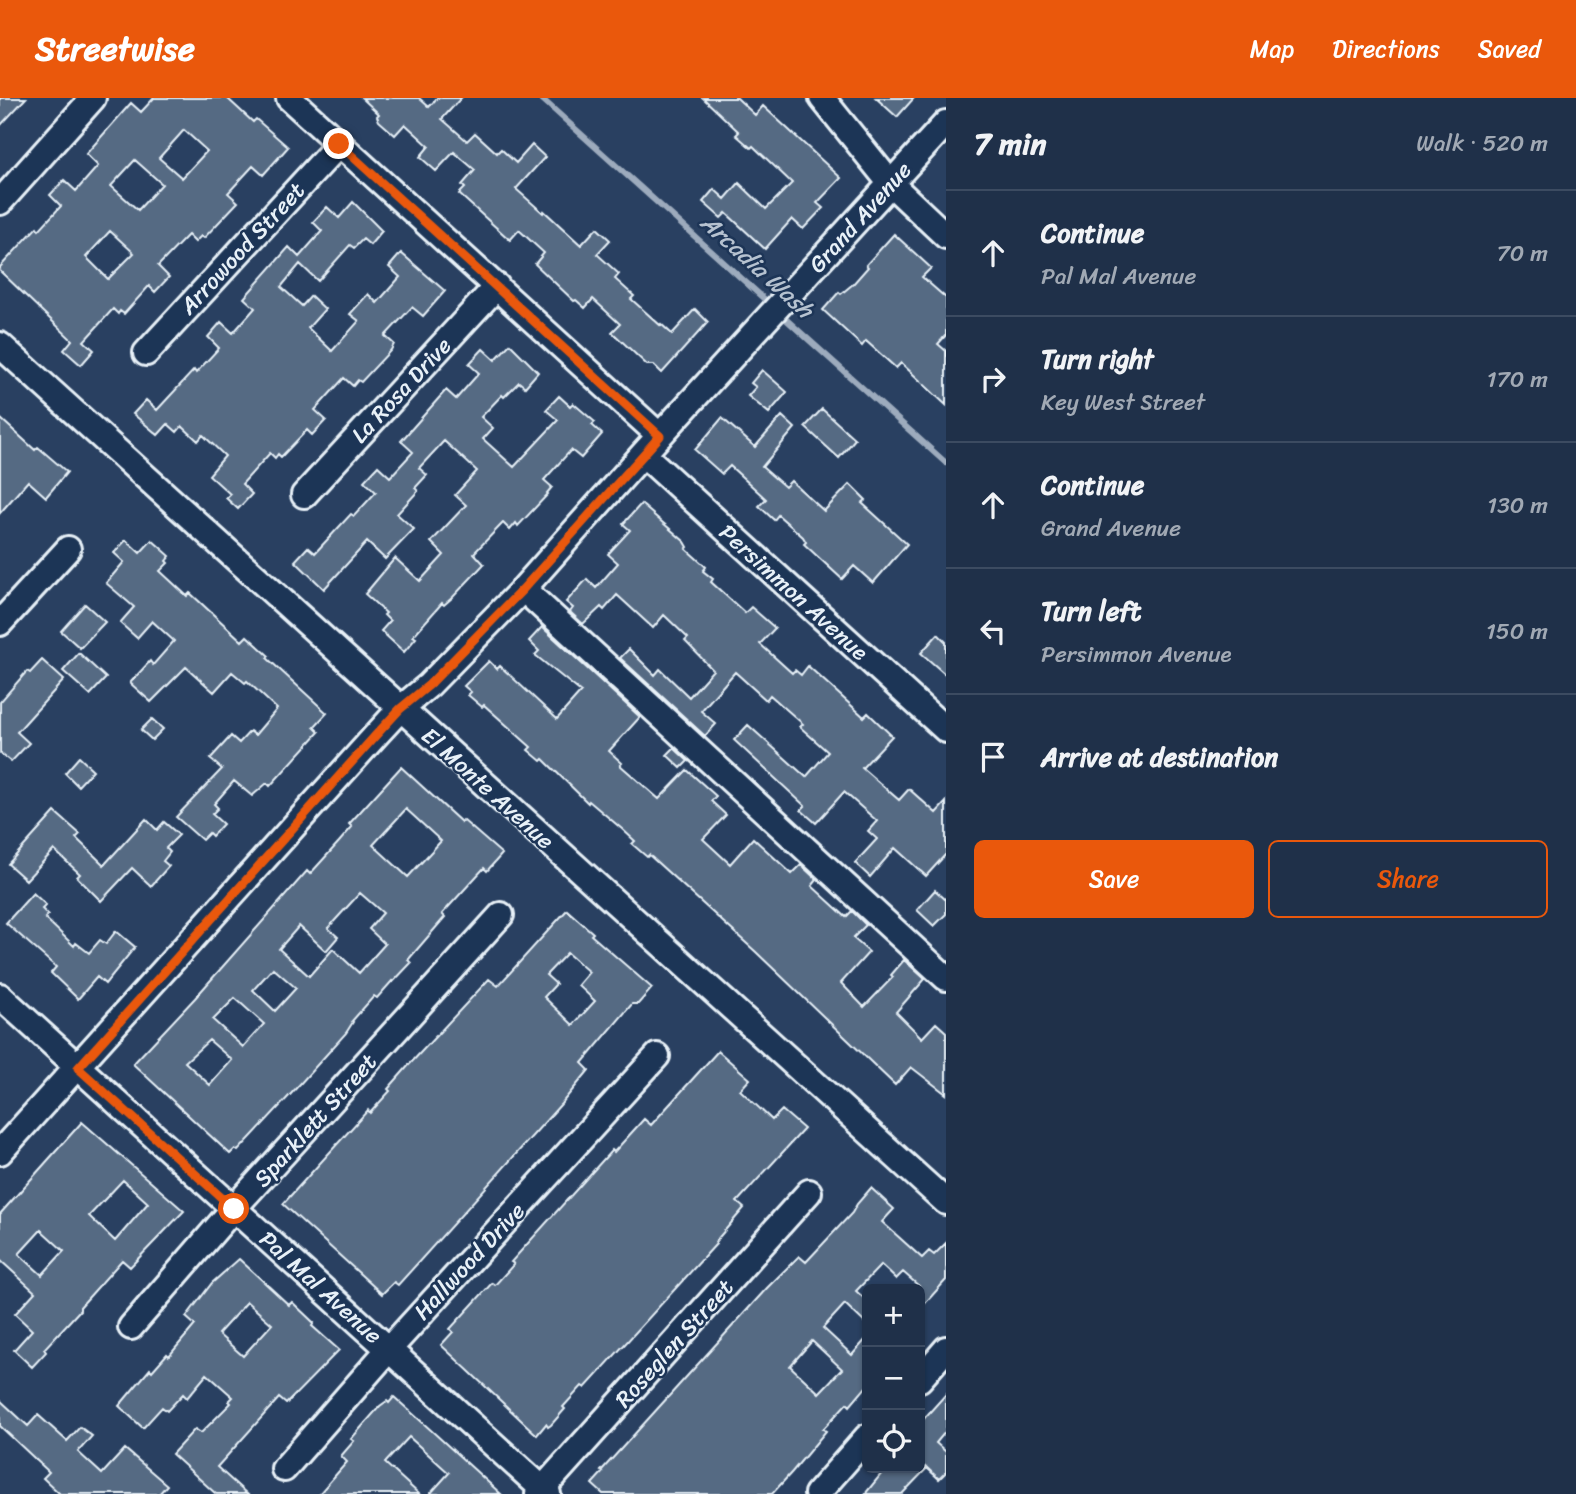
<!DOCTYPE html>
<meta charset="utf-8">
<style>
:root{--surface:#1f3049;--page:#273850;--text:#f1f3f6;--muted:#a1a9b4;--line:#3c4b61;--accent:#ea580c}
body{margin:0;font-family:Sriracha,sans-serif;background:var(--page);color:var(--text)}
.controls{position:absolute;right:21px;bottom:21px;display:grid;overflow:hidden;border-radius:10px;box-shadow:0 2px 5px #0004}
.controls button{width:63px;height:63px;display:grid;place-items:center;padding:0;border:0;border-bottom:2px solid var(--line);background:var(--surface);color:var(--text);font:35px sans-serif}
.stop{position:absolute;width:21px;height:21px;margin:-16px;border:5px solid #ea580c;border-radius:50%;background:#fff}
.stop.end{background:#ea580c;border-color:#fff;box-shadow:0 2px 7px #0008}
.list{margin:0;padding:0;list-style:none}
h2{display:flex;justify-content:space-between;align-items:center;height:91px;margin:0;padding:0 28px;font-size:30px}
h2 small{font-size:23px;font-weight:400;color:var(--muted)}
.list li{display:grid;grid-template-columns:46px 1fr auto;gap:21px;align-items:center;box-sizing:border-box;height:126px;padding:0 28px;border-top:2px solid var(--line)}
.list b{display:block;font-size:26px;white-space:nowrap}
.list p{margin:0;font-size:23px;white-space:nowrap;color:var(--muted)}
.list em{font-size:23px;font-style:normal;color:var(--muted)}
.actions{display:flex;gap:14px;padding:21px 28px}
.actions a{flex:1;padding:16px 0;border:2px solid var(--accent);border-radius:10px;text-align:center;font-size:24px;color:var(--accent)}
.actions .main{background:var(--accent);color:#fff}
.icon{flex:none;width:38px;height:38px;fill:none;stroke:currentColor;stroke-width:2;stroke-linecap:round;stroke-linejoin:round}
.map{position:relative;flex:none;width:946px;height:1396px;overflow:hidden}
header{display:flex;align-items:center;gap:42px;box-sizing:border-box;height:98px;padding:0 35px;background:var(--accent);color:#fff}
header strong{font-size:33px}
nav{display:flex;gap:38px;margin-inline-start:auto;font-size:24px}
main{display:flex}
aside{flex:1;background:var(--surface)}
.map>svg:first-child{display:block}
</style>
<header>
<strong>Streetwise</strong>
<nav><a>Map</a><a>Directions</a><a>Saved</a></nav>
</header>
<main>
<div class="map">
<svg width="946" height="1396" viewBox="0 0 946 1396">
<rect width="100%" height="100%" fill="#294061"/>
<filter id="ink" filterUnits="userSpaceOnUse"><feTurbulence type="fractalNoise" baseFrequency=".0143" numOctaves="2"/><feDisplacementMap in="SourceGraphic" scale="14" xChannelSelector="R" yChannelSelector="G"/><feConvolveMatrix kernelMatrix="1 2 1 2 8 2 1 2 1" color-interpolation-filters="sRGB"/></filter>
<g filter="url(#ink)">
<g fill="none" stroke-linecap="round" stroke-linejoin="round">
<!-- stream -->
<path stroke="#9dabbd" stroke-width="6" d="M541,0L771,207
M779,215L946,365"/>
</g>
<!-- building -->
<path fill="#556a83" stroke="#e8f1f8" stroke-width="2" fill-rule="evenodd" d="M0,0H26L0,28Z
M154,0H227L253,24L256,21L288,49L263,77L253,68L228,95L238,104L204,140L201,138L195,144L188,137L158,168L169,179L155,194L149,188L124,216L120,213L118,216L113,211L84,243L94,252L81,267L64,252L72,242L0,173V169L37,129L39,132L61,108L50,97L64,82L76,93L98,68L86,56L131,5L141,14ZM184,32L207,53L182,80L159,60ZM135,62L162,86L138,112L111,88ZM110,133L134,155L108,181L86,159Z
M362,0H419L429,9L437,0H461L442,21L467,43L475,35L497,55L501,51L516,65L532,47L545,59L516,91L543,115L544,113L581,147L597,130L610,142L597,156L619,176L615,181L634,198L631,201L660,227L661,226L672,236L695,211L708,224L662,275L654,267H647L612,234L620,226L593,201L585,210L576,202L574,203L535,166L544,155L519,132L510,142L459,96L465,90L462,87L475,72L454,54L436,73L420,59L429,48L405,26L395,37L379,23L377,18L379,16Z
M703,0H737L755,17L763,8L841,80L817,105L823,110L803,131L792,121L765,151L726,115L721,120L703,104L714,91L725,101L739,85L766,111L792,85L753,48L751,50L736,37L739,34Z
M876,0H914L897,19Z
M353,104L382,133L370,147L363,141L354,150L350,147L318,183L300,166L281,189L302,208L311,198L325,211L308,230L332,253L359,223L350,216L368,196L377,205L400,179L389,169L401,155L445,193L423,218L412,209L385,238L394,246L391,252L361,284L358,282L353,288L344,280L315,312L326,322L312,337L307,332L281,359L278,356L275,360L270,355L242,386L252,396L238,411L226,400L230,396L209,377L225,358L203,337L198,343L182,328L177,334L168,326L158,337L133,316L146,302L157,312L194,272L196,275L219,250L208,239L221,224L233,235L255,210L244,200L289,149L299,159L322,133L313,124L327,109L339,120Z
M894,136L931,170L922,179L946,200V237L938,246L946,253V307L901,265L896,270L866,243L862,248L823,212L839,194L841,196L853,186L868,169L866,167Z
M510,246L538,274L525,289L519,284L504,299L502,297L481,319L493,330L483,341L514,369L558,322L546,312L559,298L570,308L573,305L595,324L592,327L602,336L581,360L571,352L544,382L552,389L547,395L548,396L518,428L516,425L510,432L503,425L474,455L484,466L453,499L444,507L442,505L413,538L416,540L404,554L381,533L390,523L384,517L386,515L365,496L395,460L420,483L444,457L431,444L466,407L455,397L477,373L444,343L419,370L427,377L415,390L418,393L397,416L414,431L385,461L367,444L324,491L295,463L308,449L315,455L351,416L354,418L376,394L364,383L378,368L390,379L413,354L401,343L446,292L456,301L479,275L469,266L483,251L495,262Z
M762,272L787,294L769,315L748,298L756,289L751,285Z
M822,311L855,341L839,360L805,329Z
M782,318L795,330L762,369L785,389L791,383L824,413L850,386L866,402L862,405L907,446L873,485L854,468L842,481L804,446L806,444L803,439L778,417L774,422L759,408L766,401L730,368L722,376L695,352L722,320L755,349Z
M0,320L35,352L38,349L67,374L46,399L28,383L0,415Z
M641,406L685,444L688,449L686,451L706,469L703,473L713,481L711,484L745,515L751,509L775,530L760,546L792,575L795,572L801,577L808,568L864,619L868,615L892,638L862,670L899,702L909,691L936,715L946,704V756L926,778L895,750L870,779L855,765L877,741L868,733L877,723L844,694L816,725L801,712L805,708L734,642L748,627L806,679L828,654L800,629L803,626L770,597L766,602L735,574L701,613L716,626L705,638L620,560L629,551L655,577L660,571L689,599L713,572L685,543L688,540L664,517L653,530L617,497L604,512L601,509L583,526L570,514L573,510L566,504L587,481L596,490L618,465L608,456L630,432L623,426Z
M126,442L140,455L152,442L170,458L166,463L168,465L160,473L187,498L190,495L242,543L247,538L269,558L267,560L327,615L314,629L319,634L270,688L267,685L252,698L234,683L214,706L218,710L212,716L223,726L212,738L209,735L202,742L176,719L222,671L210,661L231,638L239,645L250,633L255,637L277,611L247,583L245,585L232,574L214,594L186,569L151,604L130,585L150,563L153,567L174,543L152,523L137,540L120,525L134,509L106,485L124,464L114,455Z
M85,506L105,524L80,550L61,533Z
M542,529L640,619L609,653L622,665L620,667L659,701L687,672L716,698L711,703L726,717L703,741L730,766L753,740L792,776L801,767L817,782L812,788L846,819L852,813L866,827L853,840L869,854L841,885L864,909L893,879L891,877L904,862L925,881L896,914L922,940L936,925L946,934V996L911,969L895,987L756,854L649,757L647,759L632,746L635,743L622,731L589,703L588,705L543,661L541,663L528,652L531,649L484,607L482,609L468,597L471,594L464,588L489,563L497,571L500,568L557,621L581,594L535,557L539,553L529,543Z
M938,536L946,544V577L921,555Z
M79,555L106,580L90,597L63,573Z
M42,562L64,582L17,634L29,645L11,664L0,655V604L27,573L30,575Z
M152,621L163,631L152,642L141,632Z
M674,650L688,663L681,670L667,657Z
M79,659L93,672L78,688L65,675Z
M401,669L461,724L463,722L502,756L487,773L484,770L442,816L445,819L408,862L411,865L393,884L392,883L377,900L374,898L352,923L353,924L346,935L290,997L238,1053L235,1051L230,1056L133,966L195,900L307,773L310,776L339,744L352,729L349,726ZM406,711L441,743L408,779L373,747ZM360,795L383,815L369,831L385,846L359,875L333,851L309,878L279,851L299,828L326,853L338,839L328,830ZM273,870L296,890L275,913L253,892ZM235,900L264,926L243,949L213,922ZM209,942L232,962L210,987L185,964Z
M55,714L80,736L76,740L104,767L146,721L157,732L164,724L179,737L166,750L170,754L163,763L169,768L151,788L132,770L101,803L77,779L80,776L54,752L26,782L8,766Z
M935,792L946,802V816L934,828L917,812Z
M33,795L46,807L42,811L48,817L45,820L74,848L76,845L89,855L100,842L106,846L116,833L135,849L105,886L97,879L78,901L51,875L56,869L6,825Z
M567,812L593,835L591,837L652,890L638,906H632L582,965L589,972L561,1006L398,1187L394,1184L382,1196L283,1106L368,1012L370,1015L390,993L388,991L409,967L489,881L498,888ZM567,855L589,874L578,887L595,903L573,927L544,899L556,886L546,877Z
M718,953L750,981L740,992L772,1022L782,1012L804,1031L737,1104L744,1110L715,1144L716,1146L585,1290L582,1288L563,1309L565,1311L551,1327L548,1329L546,1326L537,1337L441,1247L453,1234L450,1231L492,1185L495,1187L514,1166L511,1164L612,1052L614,1054L644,1021L651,1027Z
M82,1024L184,1113L130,1169L122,1162L80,1209V1212L44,1251L46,1254L32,1269L14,1252L32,1232L15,1216L35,1194L0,1162V1116ZM123,1082L148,1105L115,1143L89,1118ZM41,1132L64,1153L42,1177L19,1156Z
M871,1090L894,1111L882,1124L922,1160L929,1153L934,1157L946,1145V1182L920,1211V1189L903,1174L896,1181L881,1167L856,1193L867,1203V1227L845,1206L823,1230L852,1257L867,1240V1288L850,1308L847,1305L823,1331L826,1333L792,1374L772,1396H603L592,1386L603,1374L601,1373L767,1190L799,1158L806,1164L852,1115L857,1106ZM812,1243L842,1271L819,1295L790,1268Z
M239,1161L289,1207L292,1204L314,1225L312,1228L339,1252L286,1306L279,1300L217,1369L247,1396H216L172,1356L195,1331L201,1335L231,1305L229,1303L233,1299L207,1276L187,1300L183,1296L167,1313L162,1309L143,1330L119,1308L150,1271L152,1273L167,1256L169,1258L195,1227L186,1219L212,1185ZM247,1204L272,1226L243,1258L218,1236Z
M946,1296V1333L936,1345L946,1354V1374L939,1381L927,1370L902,1396H865L886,1370H926L920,1364V1325Z
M394,1299L422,1324L501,1396H430L449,1375L409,1339L385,1365L419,1396H319L347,1364L341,1358L354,1343L351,1341L380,1308L387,1303L389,1305Z
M0,1302L28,1328L38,1317L67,1343L80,1329L92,1338L78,1354L102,1376L125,1351L167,1387L159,1396H60L43,1380L49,1374L0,1328Z"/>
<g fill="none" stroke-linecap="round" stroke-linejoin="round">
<defs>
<path id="minor" d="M289,0L660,338
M822,0L891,86L946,138
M0,104L93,0
M0,247L946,1104
M146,255L339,46
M643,356L946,632
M304,397L497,188
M523,491L946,880
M0,525L68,451
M0,898L548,1396
M0,1054L376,637L400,611L429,587L523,491L643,356L946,25
M131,1229L234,1110L501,817
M920,1281L946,1251
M284,1371L389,1251L657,958
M538,1396L809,1094
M817,1396L867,1339"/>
</defs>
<!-- minor casing -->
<use href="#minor" stroke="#e8f1f8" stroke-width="30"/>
<!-- minor -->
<use href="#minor" stroke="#1d3557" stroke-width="24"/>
</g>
</g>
<g fill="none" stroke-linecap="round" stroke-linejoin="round" filter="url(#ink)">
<!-- route -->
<path stroke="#ea580c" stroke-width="9" d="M234,1111L78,970L376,637L400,611L429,587L523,491L660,338L339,46"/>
</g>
<g text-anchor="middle" stroke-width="5" stroke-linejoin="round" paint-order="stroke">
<!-- street labels -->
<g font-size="23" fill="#e8f1f8" stroke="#1d3557">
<text transform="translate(860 119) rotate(-48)" y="8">Grand Avenue</text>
<text transform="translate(242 150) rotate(-47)" y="8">Arrowood Street</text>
<text transform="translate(401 292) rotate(-47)" y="8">La Rosa Drive</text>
<text transform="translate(794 494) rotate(42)" y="8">Persimmon Avenue</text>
<text transform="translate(488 690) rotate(42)" y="8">El Monte Avenue</text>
<text transform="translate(315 1022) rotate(-48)" y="8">Sparklett Street</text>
<text transform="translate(469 1163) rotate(-47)" y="8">Hallwood Drive</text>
<text transform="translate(321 1189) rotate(42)" y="8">Pal Mal Avenue</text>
<text transform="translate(674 1245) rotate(-48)" y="8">Roseglen Street</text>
</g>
<!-- water labels -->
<g font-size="24" font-style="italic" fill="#b6c2d0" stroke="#1d3557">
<text transform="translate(757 168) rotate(42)" y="8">Arcadia Wash</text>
</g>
</g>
</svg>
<div class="controls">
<button>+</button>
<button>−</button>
<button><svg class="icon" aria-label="locate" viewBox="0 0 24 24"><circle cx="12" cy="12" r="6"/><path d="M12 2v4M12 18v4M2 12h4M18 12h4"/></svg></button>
</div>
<div class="stop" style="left:234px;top:1111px"></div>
<div class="stop end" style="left:339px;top:46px"></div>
</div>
<aside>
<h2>7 min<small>Walk · 520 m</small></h2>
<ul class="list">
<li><svg class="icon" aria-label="ahead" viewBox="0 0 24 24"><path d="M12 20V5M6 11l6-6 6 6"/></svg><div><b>Continue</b><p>Pal Mal Avenue</p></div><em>70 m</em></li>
<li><svg class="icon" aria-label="right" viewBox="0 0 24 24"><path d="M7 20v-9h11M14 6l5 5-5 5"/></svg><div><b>Turn right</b><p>Key West Street</p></div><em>170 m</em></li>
<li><svg class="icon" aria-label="ahead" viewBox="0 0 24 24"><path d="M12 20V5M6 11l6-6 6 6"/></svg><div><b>Continue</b><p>Grand Avenue</p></div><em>130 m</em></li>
<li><svg class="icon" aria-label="left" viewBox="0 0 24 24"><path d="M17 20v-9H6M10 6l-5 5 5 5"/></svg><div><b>Turn left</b><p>Persimmon Avenue</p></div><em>150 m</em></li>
<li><svg class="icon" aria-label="arrive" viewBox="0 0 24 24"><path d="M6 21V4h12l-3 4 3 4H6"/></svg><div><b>Arrive at destination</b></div></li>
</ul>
<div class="actions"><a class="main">Save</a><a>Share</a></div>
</aside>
</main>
